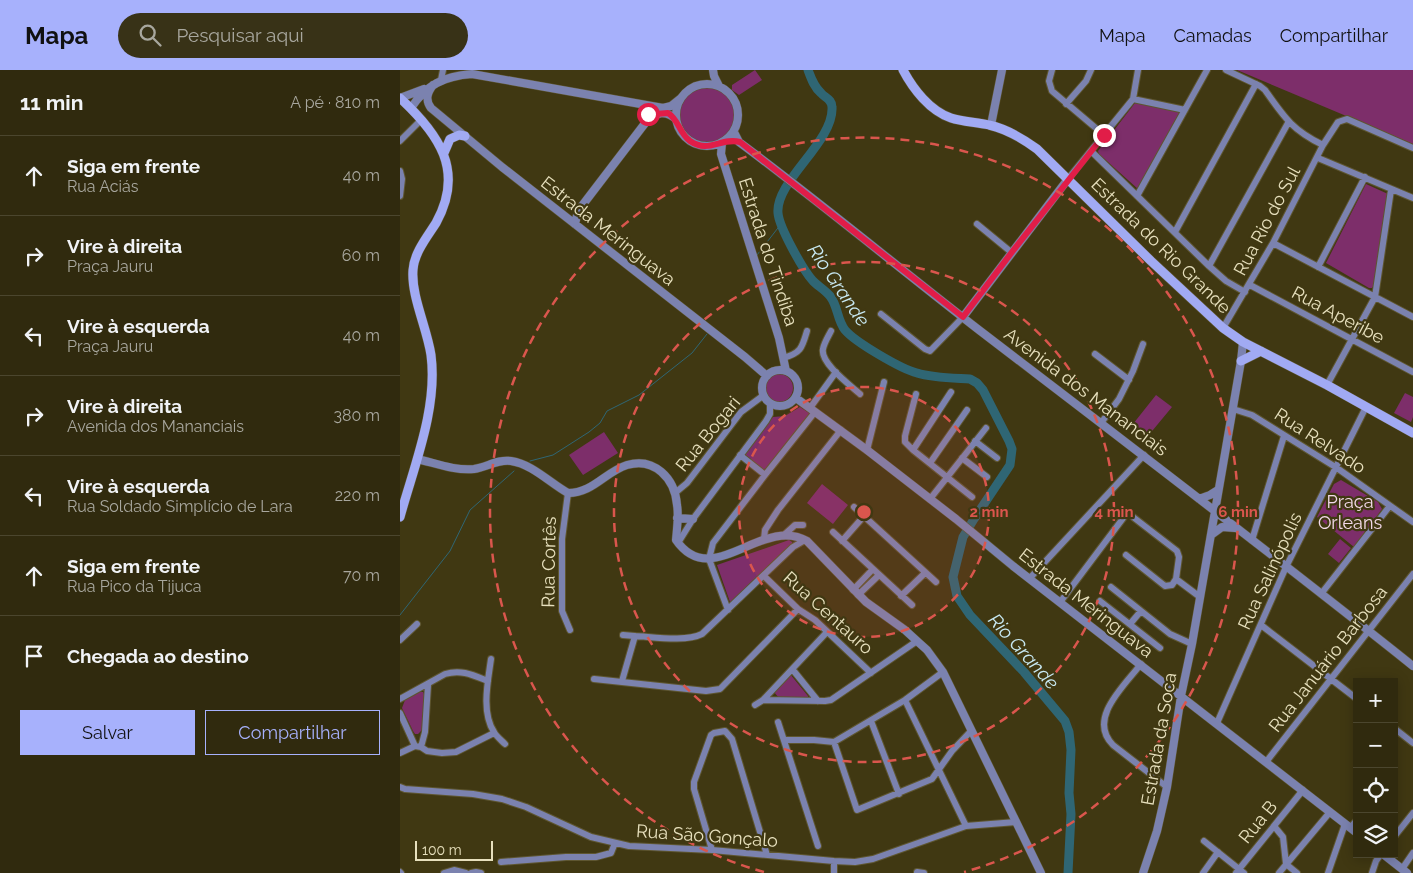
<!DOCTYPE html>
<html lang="pt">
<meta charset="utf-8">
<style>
:root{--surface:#302a0e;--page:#383217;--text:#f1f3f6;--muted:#a8a79e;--line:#4b462e;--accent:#a7b1fc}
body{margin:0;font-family:Raleway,sans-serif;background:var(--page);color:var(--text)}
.controls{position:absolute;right:15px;bottom:15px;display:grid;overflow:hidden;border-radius:0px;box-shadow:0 2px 12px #0003}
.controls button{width:45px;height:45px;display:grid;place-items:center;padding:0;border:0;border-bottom:1px solid var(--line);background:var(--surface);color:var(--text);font:25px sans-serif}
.scale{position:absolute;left:15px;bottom:12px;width:78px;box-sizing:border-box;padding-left:5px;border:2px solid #e7e0bd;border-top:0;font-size:14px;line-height:18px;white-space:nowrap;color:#e7e0bd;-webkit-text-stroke:4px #403812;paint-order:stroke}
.stop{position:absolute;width:15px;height:15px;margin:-11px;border:4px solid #e11d48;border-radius:50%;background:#fff}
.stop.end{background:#e11d48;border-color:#fff;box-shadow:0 1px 5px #0008}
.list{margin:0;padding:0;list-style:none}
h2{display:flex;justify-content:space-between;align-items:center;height:65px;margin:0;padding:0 20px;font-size:21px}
h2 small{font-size:16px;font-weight:400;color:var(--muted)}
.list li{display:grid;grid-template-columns:32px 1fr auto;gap:15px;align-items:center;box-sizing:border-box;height:80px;padding:0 20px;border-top:1px solid var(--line)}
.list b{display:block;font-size:19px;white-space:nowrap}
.list p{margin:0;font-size:16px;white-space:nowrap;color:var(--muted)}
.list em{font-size:16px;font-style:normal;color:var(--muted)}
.actions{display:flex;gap:10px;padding:15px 20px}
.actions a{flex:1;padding:11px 0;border:1px solid var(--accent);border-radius:0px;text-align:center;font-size:18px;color:var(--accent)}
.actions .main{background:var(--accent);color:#111}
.icon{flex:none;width:28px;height:28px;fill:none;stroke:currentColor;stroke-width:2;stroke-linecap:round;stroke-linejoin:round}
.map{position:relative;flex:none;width:1013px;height:803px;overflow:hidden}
header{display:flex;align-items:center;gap:30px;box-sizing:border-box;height:70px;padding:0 25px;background:var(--accent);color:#111}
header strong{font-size:24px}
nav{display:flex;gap:28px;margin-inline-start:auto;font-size:18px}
.search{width:350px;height:45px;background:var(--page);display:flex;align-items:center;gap:12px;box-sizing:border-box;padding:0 18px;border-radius:28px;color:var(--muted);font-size:19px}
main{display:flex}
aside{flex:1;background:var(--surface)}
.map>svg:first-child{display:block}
</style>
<header>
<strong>Mapa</strong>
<div class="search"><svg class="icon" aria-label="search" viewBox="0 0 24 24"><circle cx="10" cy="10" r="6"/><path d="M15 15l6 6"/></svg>Pesquisar aqui</div>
<nav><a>Mapa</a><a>Camadas</a><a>Compartilhar</a></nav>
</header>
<main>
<aside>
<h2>11 min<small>A pé · 810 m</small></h2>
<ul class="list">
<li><svg class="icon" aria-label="ahead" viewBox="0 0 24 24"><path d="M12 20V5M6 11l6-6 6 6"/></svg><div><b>Siga em frente</b><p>Rua Aciás</p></div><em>40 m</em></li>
<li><svg class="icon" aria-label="right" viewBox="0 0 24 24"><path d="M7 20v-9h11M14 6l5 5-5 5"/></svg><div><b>Vire à direita</b><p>Praça Jauru</p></div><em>60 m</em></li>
<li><svg class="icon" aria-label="left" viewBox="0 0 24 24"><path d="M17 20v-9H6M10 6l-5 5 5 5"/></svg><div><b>Vire à esquerda</b><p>Praça Jauru</p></div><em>40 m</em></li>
<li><svg class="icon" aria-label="right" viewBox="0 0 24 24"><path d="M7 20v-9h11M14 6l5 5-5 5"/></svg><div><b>Vire à direita</b><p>Avenida dos Mananciais</p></div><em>380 m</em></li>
<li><svg class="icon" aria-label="left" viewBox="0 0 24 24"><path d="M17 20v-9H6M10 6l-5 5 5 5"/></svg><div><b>Vire à esquerda</b><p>Rua Soldado Simplício de Lara</p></div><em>220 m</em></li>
<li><svg class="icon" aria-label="ahead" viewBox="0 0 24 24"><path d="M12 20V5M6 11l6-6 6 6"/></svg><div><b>Siga em frente</b><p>Rua Pico da Tijuca</p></div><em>70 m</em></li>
<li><svg class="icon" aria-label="arrive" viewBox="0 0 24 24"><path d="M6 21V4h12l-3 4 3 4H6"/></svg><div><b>Chegada ao destino</b></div></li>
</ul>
<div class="actions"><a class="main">Salvar</a><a>Compartilhar</a></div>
</aside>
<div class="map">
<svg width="1013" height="803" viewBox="0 0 1013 803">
<rect width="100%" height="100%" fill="#403812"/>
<!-- green -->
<path fill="#7d2e6a" d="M355,0L362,10L339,25L332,20V15Z
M837,0H1013V74Z
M278 45a29 29 0 1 1 58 0a29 29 0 1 1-58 0Z
M735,33L778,42L781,44L738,119L699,84L698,81Z
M966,114L988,124L974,215L972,218H969L926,193Z
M365 318a14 14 0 1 1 28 0a14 14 0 1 1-28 0Z
M1005,323L1013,327V347L1011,352L994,343Z
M756,325L772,337L748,366L733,354Z
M400,337L409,343V345L367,398L361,400L344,385L347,381L373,347L385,346Z
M204,362L218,383L183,405L169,385Z
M941,410L978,432L982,439L954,477L917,447L934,414Z
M422,414L448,435L433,454L407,433Z
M940,469L951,478L939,493L928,484Z
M389,470L392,472V474L332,533L330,532L317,495Z
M390,604L408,626V628H379L374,622Z
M20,622H23L25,626L23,659L18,664H15L13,661L2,638L5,630Z"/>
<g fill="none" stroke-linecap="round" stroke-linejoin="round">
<!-- stream -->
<path stroke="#2f6674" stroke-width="1" d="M357,185L381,154
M130,391L153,385L189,362L200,353L207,341L239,325L292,283L307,264
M0,545L50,481L70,440L114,401"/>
<!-- river -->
<path stroke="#2f6674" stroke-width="9" d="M408,0C411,8 414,17 421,23C425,28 432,29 432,37C434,72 375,111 378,143C379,157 403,200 413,211C418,216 425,220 430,226C438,236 437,250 445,260C455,272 501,299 517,303C533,308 553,308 570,309L577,313L583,320L609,371L612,379L610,395L574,449L563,467L553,507L557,526L570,545L624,602L665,651L669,662L671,680L669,723L671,744L668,803"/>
<defs>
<path id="minor" d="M652,0L649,11L652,21L704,65
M826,0L860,16L865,20C884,47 892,60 923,75
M41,10L43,0
M733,29L785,40
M666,34L686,11L691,0
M0,71L22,49
M691,81L809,196L826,211L845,222
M918,88L1013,128
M0,101L2,109L0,126
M668,109L733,29L738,0
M737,126L807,0
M577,154L611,182
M775,162L856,14
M873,173L1013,247
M809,196L888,53
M918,197L965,107
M850,215L1013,302
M481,244L525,279L530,281L563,247
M823,258L873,173L923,75L938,52L947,49L1013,78
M431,261C428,267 424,273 423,279C420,293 450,315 460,324
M695,284L729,310
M383,288C401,283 402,278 407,261
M927,315L975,227L991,120
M516,324L505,366V372L513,380L572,427
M410,338L436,302
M833,339L852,345L937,398L1013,452
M701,353L719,329L733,301L743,274
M575,371L597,388
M467,380L484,312
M513,380L551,322
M340,385L365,405
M562,388L587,407
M530,393L567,340
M168,423L162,469V541L170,560
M275,423L287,413L341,342L364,325
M530,429L586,358
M454,437L536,512
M733,447L777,481L779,487L776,509L800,527
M433,462L512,535
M384,465L395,455H403
M364,469L365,460L378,440L441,360
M852,470L884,366
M442,471L464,446
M278,473L293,449L366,351L370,344V333
M726,485L765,516L772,515L776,509
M364,506L398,539L415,550L471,603
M630,508L744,385
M711,517L770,564L792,574
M453,520L473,499
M921,524L989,437
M458,525L479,505
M501,526L525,503
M661,531L724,447
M700,531L760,578
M328,540L309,489L313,473L365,405L415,342
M730,554L741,541
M861,555L957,629
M223,565L235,566
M0,570L17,554
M91,589C88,611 81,642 94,662C96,666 101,670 105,674
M741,594C724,616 687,649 713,675L767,717
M393,600L418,631
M194,609L306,621L320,619L398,539
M222,611L235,566C254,567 286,572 302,564L393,477L405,470
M0,629L45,604C61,599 73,605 88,611
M363,630L425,631L431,630L517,571
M505,630L566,756
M355,635L363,630L427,562
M0,643L15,676
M471,651L499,724
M378,652L418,776
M817,653L886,497L966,337
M994,658L1013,673
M384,670H414L434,672L505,630L543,602
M434,672L457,740L532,709L552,681L571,661
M21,677L25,662L28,615
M0,683L15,676L21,677L27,681L42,683L56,682L94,663
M866,692L1013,504
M0,717L5,719L73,724L102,729L126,737L191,767L229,776L312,780L434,791L455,792L473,789L566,756L616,752
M874,756L883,767L886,794L897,803
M950,758L957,750
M994,767L1013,743
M804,771L844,803
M312,780L294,719V712L311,665L314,663L325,661L332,669L367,785
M101,792L166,787H196L211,783L215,773
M1002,799L1013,783
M0,802L1,803
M517,802L524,803
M44,803L54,800L66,803
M71,803L76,802L81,803
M434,803V791
M803,803L818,782
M836,803L903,720
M879,803L930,742
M928,803L945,754
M972,803L976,791L981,784"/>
<path id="tertiary" d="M313,0L314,6L319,16
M276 45a31 31 0 1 1 62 0a31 31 0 1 1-62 0Z
M33,15C27,23 25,30 31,38L102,97L345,287L367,306
M0,28L24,19
M11,38C26,15 44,6 72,4L263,38L271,36L281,28
M591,55L602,0
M334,62L339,72C421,133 499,198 579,260C724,371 870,482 1013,596
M322,73L321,84L379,268L386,301
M175,154L178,141L246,52C257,42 265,40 276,49
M563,247L668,109
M362 318a18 18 0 1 1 36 0a18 18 0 1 1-36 0Z
M396,328L467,380L556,449L613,496L957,763
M17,389C35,393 55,401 74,399C87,397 98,389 111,391C132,394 150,413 168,423C193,423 205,402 227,395C254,387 275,408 277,435C279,446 277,458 276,470C312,522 362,445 407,471L466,532L505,560L517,571L527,580L543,602L641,803
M799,429L810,425L818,420
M277,448L293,449
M811,465L822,457L835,458
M983,784L1007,803
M743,803L757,761L767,717L781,626L792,574L841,291L843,272"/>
<path id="secondary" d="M503,0C513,19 530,41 551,48C563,52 577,52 589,55C607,59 622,68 637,79L751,191L823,258L843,272L927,315L1013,363
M0,28C39,64 65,101 36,153C27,167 14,183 13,200C11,226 27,258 31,285C38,338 14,396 0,447
M44,83L50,69L59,65L65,66
M841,291L861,281"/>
</defs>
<!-- minor casing -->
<use href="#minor" stroke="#5e5631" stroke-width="8"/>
<!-- tertiary casing -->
<use href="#tertiary" stroke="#5e5631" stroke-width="9"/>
<!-- secondary casing -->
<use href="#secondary" stroke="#5e5631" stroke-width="10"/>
<!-- minor -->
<use href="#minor" stroke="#7b82af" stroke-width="6"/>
<!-- tertiary -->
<use href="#tertiary" stroke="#7b82af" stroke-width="8"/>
<!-- secondary -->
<use href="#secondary" stroke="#a1aaf3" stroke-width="9"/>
</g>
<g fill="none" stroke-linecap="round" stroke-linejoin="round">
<!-- route -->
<path stroke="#e11d48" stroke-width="6" d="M248,44L246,52L256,44L268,43C279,50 279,63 290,71C309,84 321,67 340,72L563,247L612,182L704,65"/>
</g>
<!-- distance rings -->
<circle cx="464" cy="442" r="125" fill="#da564d" fill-opacity=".12"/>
<g fill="none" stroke="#da564d" stroke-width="2.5" stroke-dasharray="9 6">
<circle cx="464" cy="442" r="125"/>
<circle cx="464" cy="442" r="250"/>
<path d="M364 802A374 374 0 1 1 564 802"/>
</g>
<g text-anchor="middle" stroke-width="4.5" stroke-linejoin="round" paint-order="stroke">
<!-- street labels -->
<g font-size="18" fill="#e7e0bd" stroke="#403812">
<text transform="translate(867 151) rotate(-62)" y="6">Rua Rio do Sul</text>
<text transform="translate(208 161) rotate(38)" y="6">Estrada Meringuava</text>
<text transform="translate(761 176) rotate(44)" y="6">Estrada do Rio Grande</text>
<text transform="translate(368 182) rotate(72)" y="6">Estrada do Tindiba</text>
<text transform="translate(938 245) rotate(28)" y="6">Rua Aperibe</text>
<text transform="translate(686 322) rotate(37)" y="6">Avenida dos Mananciais</text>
<text transform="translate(308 364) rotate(-51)" y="6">Rua Bogari</text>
<text transform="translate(920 371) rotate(33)" y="6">Rua Relvado</text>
<text transform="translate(149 492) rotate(-89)" y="6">Rua Cortês</text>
<text transform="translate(870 501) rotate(-65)" y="6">Rua Salinópolis</text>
<text transform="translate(686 533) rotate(38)" y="6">Estrada Meringuava</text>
<text transform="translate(428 543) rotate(42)" y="6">Rua Centauro</text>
<text transform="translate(928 589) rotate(-52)" y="6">Rua Januário Barbosa</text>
<text transform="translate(759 669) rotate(-80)" y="6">Estrada da Soca</text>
<text transform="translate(858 752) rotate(-51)" y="6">Rua B</text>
<text transform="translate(307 766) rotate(4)" y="6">Rua São Gonçalo</text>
</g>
<!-- park labels -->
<g font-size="18" fill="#f3d9ea" stroke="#403812">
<text x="950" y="438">Praça<tspan x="950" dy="21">Orleans</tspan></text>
</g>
<!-- water labels -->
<g font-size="19" font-style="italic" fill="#c9eaf4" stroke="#403812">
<text transform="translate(439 215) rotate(56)" y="7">Rio Grande</text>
<text transform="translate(624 581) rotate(48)" y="7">Rio Grande</text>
</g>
</g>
<circle cx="464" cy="442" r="8" fill="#da564d" stroke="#403812" stroke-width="2.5"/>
<g font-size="15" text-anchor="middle" font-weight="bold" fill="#da564d" stroke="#403812" stroke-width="4.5" stroke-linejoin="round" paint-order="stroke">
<text x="589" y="447">2 min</text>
<text x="714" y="447">4 min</text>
<text x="838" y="447">6 min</text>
</g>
</svg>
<div class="controls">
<button>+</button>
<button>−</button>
<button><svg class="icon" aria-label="locate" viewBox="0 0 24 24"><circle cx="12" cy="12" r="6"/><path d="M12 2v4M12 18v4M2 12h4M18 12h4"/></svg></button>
<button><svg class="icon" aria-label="layers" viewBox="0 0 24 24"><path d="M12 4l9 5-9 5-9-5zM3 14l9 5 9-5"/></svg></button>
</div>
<div class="scale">100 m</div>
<div class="stop" style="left:248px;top:44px"></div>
<div class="stop end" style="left:704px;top:65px"></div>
</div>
</main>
